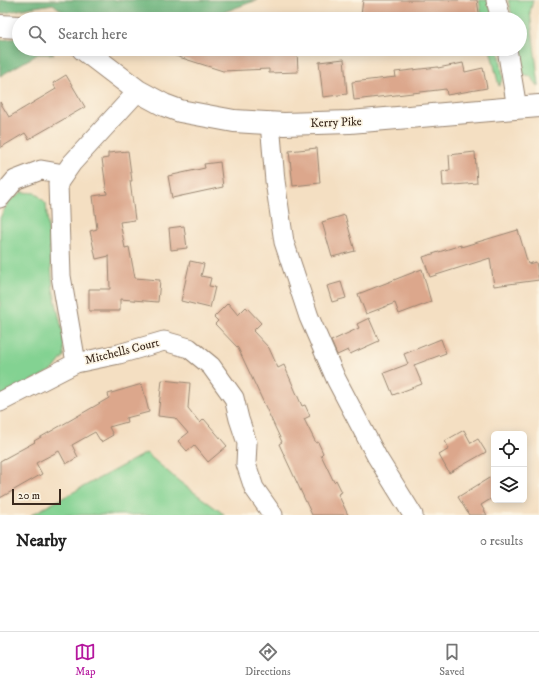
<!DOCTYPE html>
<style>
:root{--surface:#fff;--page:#f6f6f6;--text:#222;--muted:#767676;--line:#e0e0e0;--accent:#b5179e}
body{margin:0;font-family:"IM FELL DW Pica",serif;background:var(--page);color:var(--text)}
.controls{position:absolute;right:12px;bottom:12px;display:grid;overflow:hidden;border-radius:6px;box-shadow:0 2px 10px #0003}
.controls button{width:36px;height:36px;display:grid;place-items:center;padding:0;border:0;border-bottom:1px solid var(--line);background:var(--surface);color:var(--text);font:20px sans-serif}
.scale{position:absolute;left:12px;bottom:10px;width:49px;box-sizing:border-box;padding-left:4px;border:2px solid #3b2a1e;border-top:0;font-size:11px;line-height:14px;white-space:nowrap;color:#3b2a1e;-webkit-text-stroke:3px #fcf5e5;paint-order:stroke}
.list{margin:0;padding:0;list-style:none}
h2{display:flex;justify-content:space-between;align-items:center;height:52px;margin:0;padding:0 16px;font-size:17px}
h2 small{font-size:13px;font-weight:400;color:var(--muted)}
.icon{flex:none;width:22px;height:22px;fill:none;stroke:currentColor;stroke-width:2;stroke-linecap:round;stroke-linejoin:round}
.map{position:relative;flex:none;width:539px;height:515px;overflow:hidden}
.search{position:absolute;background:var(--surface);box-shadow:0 2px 10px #0003;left:12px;right:12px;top:12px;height:44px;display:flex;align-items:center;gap:10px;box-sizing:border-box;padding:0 14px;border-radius:22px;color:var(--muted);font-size:15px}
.sheet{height:116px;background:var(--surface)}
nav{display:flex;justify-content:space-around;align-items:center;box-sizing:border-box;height:56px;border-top:1px solid var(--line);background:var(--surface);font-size:11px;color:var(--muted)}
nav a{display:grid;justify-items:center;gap:2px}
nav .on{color:var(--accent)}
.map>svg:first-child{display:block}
</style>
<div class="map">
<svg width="539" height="515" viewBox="0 0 539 515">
<rect width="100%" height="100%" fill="#fcf5e5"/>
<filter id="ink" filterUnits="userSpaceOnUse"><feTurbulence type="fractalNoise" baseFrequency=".025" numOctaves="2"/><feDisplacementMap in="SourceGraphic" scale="8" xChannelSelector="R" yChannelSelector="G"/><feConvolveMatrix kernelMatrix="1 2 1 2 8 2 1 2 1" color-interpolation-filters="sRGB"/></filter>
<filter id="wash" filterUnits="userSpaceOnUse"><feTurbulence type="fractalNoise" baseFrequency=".012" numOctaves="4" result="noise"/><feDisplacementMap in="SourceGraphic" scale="16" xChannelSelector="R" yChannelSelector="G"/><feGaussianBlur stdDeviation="0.9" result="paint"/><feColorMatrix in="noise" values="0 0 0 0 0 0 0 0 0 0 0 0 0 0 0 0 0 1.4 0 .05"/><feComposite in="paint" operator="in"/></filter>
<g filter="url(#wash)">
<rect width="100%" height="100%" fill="#f4dfc2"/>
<!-- green -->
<path fill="#83d292" stroke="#5f7e58" d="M479,0H488L494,19H488L487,17H482Z
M508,0H533L530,12L539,87L530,76L522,74L518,49H520V19H513Z
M490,49H499L503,78L499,86Z
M22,192L36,193L46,203L53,289L63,334L64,356L53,370L0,397V218L8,202Z
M146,453L180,482L225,515H31Z"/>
<!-- forest -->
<path fill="#6ab47c" stroke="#526f4d" d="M0,0H257L205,19H72L53,4L22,9L0,14Z
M19,38V49H46L54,54H38L0,76V40Z"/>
<g id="blocks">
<!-- building -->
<path fill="#dca78c" d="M363,0H477L480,19H389L361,15Z
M163,49H285V51L297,50L298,72L269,73V69L223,71L163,52Z
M344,59L347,94L323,97L319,62Z
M463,63L465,72L483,68L487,88L447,95L446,89L354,100L352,82L396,77L395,72L438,67V68Z
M66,75L85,107L29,139L25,133L0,148V102L9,117L56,89L53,83Z
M317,148L320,183L293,186L289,151Z
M128,151L132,181H130L135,220L120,222L125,248L129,247L135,278L160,280L158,302L120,299V311H89V289H110L109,256L96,259L90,231L97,229L93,196L107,194L102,159L108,158V153Z
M475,152L477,183L443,186L442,171L450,170L449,155Z
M220,162L223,187L172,198L168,176L205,168L204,164Z
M345,215L355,251L332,257L322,222Z
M184,226L187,248L171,250L169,228Z
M518,230L528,264L536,262L539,280L494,286L490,258L430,277L423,257L461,245V247Z
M190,261L204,264L201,276L211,278L209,286L215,287L210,308L181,301Z
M422,269L431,302L399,314L395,303L366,314L358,294Z
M341,282L346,298L332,302L327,286Z
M228,303L238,315L246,307L261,323L253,331L269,348L278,368L284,365L302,406L305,405L310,416L304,419L316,443L318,442L323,453L321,455L334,482L336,480L342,492L338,494L348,515H312L279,444L282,442L238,348L215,324L218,321L214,317Z
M369,318L379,341L350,354L348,350L337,355L331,341L359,328L357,324Z
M441,339L446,353L414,365L422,384L393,395L384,373L408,364L404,354Z
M162,380L190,383L188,408L200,423L204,419L227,446L208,462L194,445L187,451L178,441L188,433L175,418L158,416Z
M142,384L149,412L126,418L127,422L109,427L113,435L101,442L95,432L72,445L78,457L66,464L59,451L36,463L42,474L0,498V461L35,442L34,441L109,398L108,394Z
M464,430L471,443L478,439L486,452L449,473L439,455L449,449L445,441Z
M494,475V497L481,505L487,515H469L458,497Z"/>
</g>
</g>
<g filter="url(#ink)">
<use href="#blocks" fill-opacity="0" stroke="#988470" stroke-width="1"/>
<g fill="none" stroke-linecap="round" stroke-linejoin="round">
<defs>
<path id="minor" d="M496,0L501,19
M507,49L517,108
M138,91L72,163L58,183L61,276L76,363L119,354L164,341L189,348L211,366L234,398L239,419L247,443L246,464L254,488L273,515
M270,123L275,181L284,242L309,317L336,379L377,457L413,515
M0,198L15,180L41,170L64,174
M0,402L76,363"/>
<path id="tertiary" d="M0,26L19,27
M83,49L138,91L164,105L180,111L234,121L284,124L350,122L539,106"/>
</defs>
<!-- minor casing -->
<use href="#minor" stroke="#988470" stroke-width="21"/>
<!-- tertiary casing -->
<use href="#tertiary" stroke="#988470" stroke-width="24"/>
<!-- minor -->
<use href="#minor" stroke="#fff" stroke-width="19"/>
<!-- tertiary -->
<use href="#tertiary" stroke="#fff" stroke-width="22"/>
</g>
</g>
<g text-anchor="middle" stroke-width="3.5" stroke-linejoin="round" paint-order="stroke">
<!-- street labels -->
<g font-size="12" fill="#3b2a1e" stroke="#fcf5e5">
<text transform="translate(336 122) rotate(-2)" y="4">Kerry Pike</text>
<text transform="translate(122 351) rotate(-14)" y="4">Mitchells Court</text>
</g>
</g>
</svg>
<div class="controls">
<button><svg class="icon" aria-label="locate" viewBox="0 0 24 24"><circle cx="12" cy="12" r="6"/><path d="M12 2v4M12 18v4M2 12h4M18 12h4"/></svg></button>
<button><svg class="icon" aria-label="layers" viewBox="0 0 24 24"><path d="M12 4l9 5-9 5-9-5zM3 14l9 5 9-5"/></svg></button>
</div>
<div class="scale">20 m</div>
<div class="search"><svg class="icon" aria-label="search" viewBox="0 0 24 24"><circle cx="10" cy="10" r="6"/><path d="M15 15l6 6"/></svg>Search here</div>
</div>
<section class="sheet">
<h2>Nearby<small>0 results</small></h2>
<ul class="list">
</ul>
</section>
<nav>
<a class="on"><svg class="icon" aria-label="map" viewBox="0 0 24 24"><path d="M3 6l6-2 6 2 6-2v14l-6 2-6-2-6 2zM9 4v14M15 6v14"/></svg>Map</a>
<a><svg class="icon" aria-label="directions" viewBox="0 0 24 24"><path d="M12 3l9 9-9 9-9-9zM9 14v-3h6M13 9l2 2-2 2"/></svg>Directions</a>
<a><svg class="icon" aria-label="saved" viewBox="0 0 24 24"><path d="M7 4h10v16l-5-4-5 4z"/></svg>Saved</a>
</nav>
